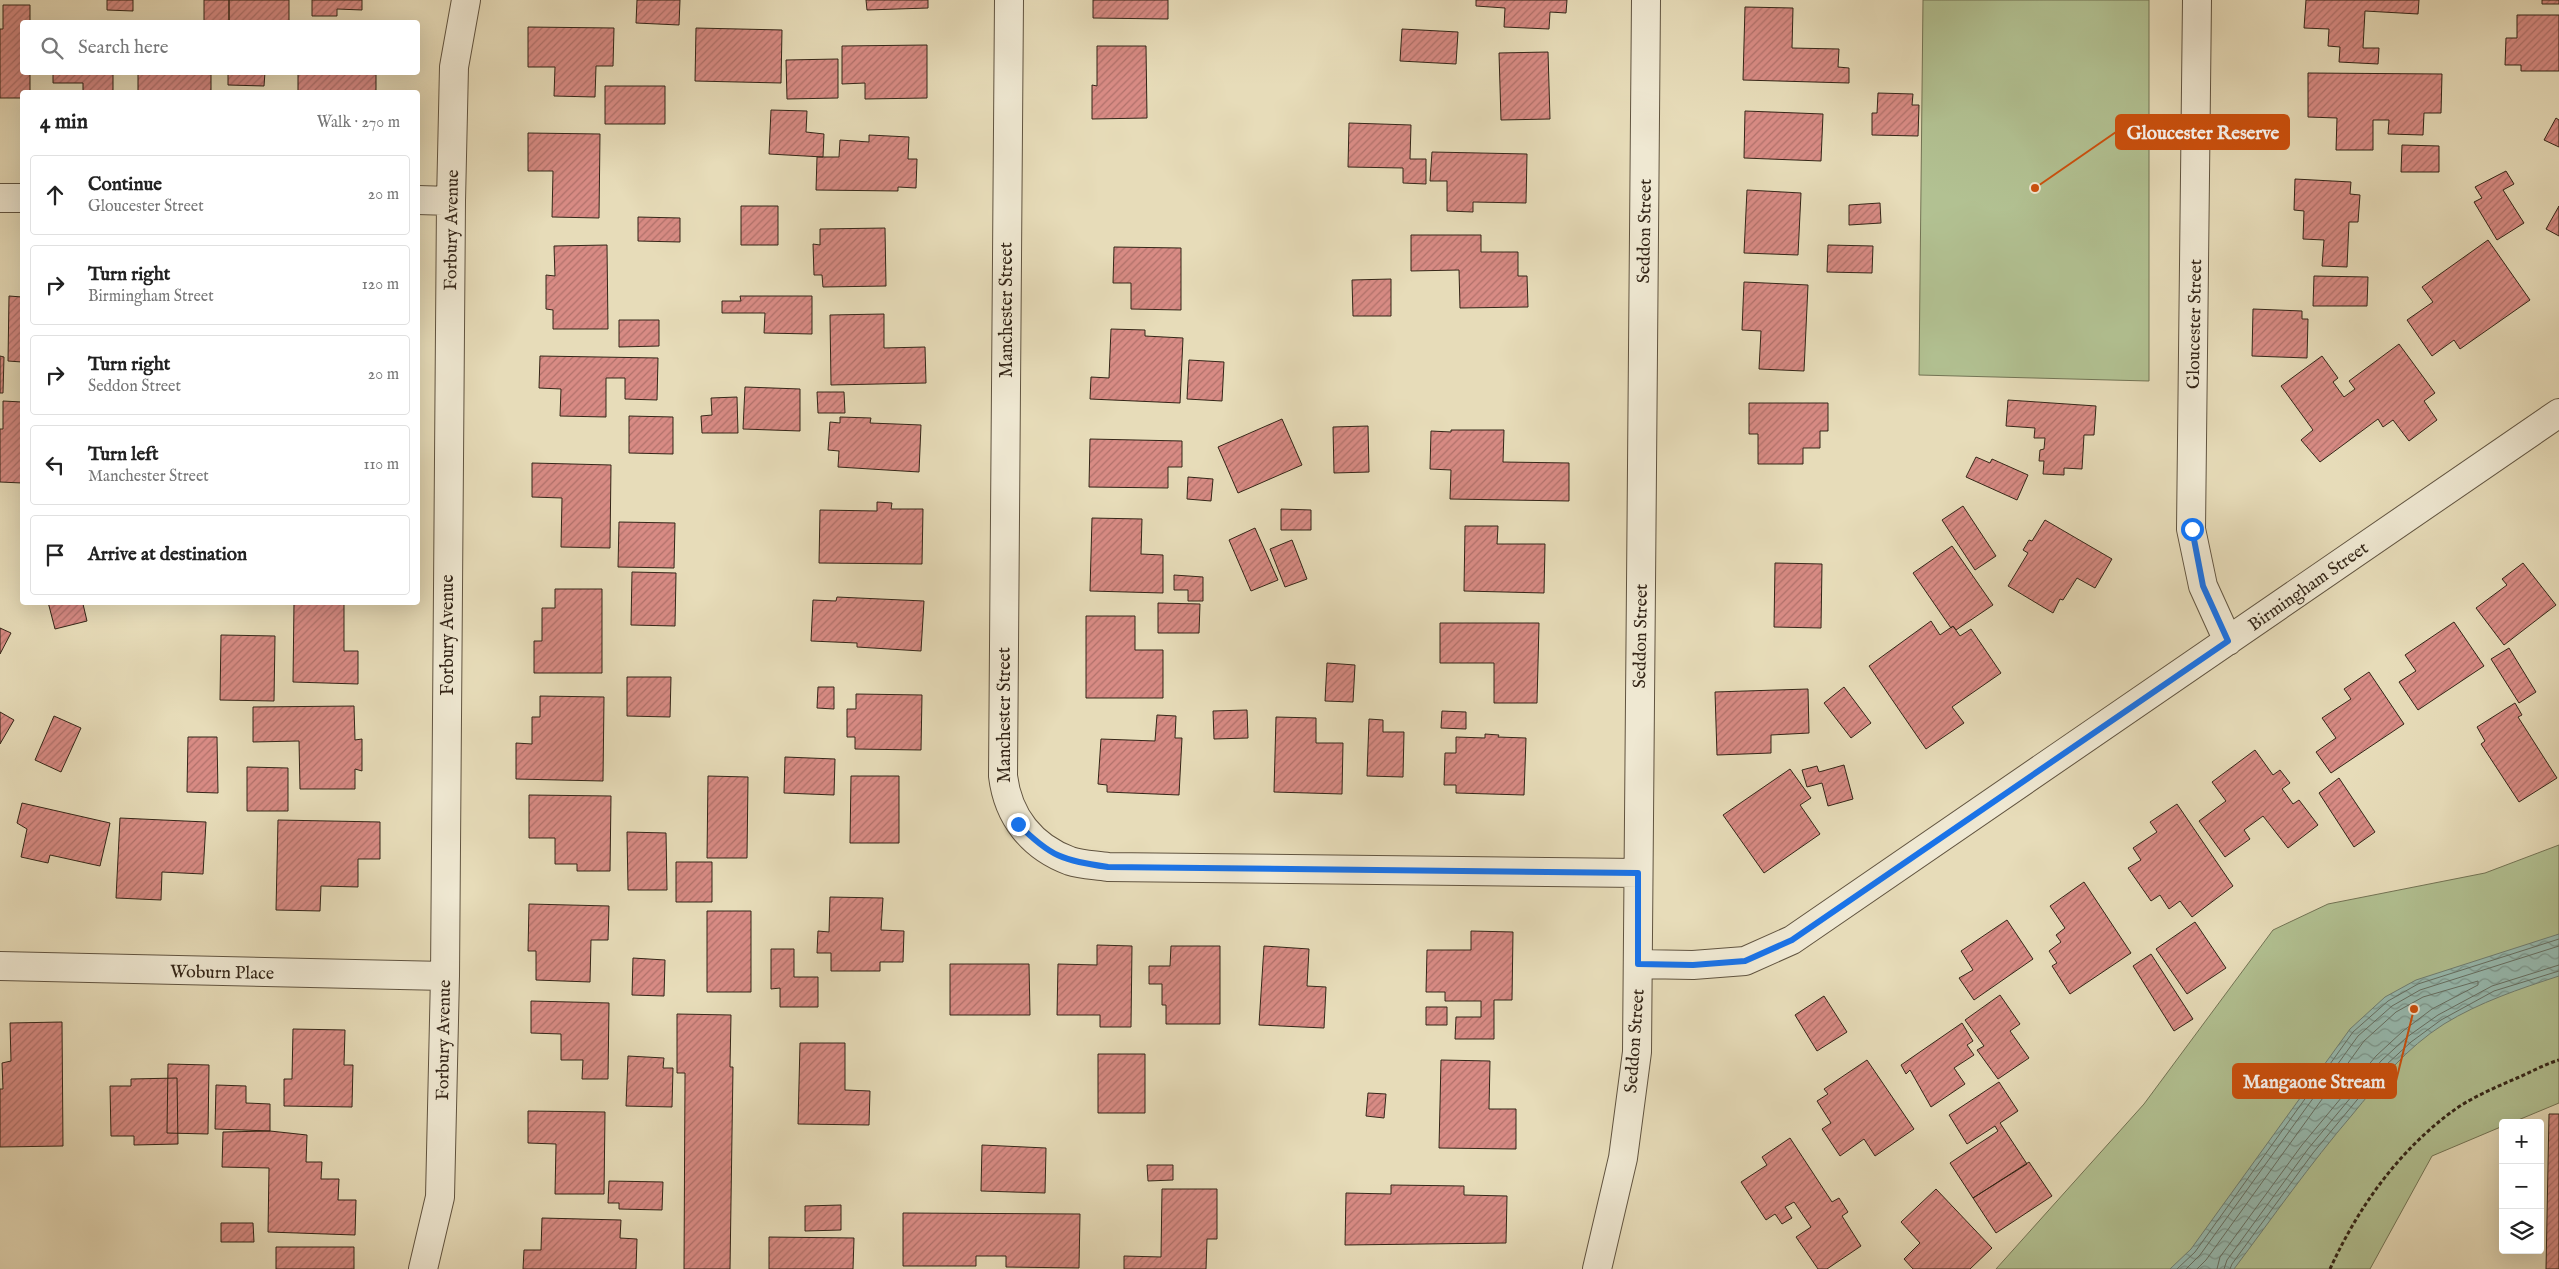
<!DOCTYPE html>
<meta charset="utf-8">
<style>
:root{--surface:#fff;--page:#f6f6f6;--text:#222;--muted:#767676;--line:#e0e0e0}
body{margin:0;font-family:"IM FELL English",serif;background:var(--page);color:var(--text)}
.controls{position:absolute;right:15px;bottom:15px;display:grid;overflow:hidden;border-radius:5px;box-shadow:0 5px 20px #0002}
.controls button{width:45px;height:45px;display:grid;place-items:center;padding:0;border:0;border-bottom:1px solid var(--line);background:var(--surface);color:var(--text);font:25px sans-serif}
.stop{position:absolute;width:15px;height:15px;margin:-11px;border:4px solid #1a73e8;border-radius:50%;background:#fff}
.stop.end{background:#1a73e8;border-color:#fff;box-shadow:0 1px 5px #0008}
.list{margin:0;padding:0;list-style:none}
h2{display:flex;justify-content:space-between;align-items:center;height:65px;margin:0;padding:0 20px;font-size:21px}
h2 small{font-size:16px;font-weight:400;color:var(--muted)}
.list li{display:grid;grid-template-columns:32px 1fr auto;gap:15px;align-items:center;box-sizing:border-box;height:80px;margin:0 10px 10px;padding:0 10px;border:1px solid var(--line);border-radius:5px}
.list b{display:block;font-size:19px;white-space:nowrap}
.list p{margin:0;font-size:16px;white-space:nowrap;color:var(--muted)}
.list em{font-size:16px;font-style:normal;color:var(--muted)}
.icon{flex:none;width:28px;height:28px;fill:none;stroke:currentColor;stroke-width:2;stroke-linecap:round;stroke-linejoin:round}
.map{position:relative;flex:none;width:2559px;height:1269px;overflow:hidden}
.search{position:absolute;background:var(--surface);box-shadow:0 5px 20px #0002;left:20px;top:20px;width:400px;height:55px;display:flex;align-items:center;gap:12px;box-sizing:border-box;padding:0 18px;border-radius:5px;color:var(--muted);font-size:19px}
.panel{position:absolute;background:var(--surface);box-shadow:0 5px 20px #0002;left:20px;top:90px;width:400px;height:515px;border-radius:5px}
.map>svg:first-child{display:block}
</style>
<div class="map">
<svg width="2559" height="1269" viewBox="0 0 2559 1269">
<defs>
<pattern id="water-waves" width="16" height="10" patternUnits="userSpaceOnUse" patternTransform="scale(1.25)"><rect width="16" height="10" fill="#97bbb1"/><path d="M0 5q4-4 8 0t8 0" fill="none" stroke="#7c988f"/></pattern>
<pattern id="building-hatch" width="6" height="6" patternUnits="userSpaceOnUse" patternTransform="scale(1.25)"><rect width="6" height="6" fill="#d88b84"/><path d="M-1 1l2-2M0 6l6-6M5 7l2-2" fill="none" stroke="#b0716b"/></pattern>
</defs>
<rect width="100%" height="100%" fill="#e7dcb9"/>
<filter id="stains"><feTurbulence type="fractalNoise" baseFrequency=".004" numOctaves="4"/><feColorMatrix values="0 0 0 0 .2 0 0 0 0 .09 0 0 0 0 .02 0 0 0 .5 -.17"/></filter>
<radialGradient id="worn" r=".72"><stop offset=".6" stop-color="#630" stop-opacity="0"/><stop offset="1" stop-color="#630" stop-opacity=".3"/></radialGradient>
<!-- park -->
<path fill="#b2c192" stroke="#737455" d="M1923,0H2149V381L1919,375Z
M2559,845V1103L2511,1123H2503V1126L2432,1156L2370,1269H1996L2144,1104L2273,930L2328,904L2485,873Z"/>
<!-- water -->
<path fill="url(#water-waves)" stroke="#6f7f74" d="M2559,934V976C2519,989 2480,1002 2444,1024C2406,1048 2380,1081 2352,1115C2310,1164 2273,1217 2234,1269H2170L2191,1249L2350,1029L2385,997L2416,980Z"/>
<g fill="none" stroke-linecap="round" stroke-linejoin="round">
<!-- shore -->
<path stroke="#667064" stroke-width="1" d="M2177,1269L2195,1252L2353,1032L2388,1001L2418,984L2559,939
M2186,1269L2200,1255L2358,1036L2392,1006L2420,990L2559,946
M2197,1269L2206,1260L2364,1041L2396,1012L2423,997L2478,981V985L2432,1009L2403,1031L2376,1056L2302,1145L2220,1257L2217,1269
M2224,1269L2227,1260L2308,1149L2381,1061L2407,1037L2438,1015L2492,986L2559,965
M2230,1269L2232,1264L2313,1153L2386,1065L2411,1042L2441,1020L2494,991L2559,971"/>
</g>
<!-- building -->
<path fill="url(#building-hatch)" stroke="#342618" d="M107,0H133V11L107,10Z
M204,0H229V22H204Z
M229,0H289V22H229Z
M312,0H362V10L337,9V16H312Z
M637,0H680L679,25L636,23Z
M866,0H928V8L867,10Z
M1093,0H1168V19L1093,18Z
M1476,0H1567L1566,13L1550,12L1549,29L1504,27L1505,8L1476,6Z
M2306,0H2419L2418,14L2365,11L2363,48H2379L2378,64L2339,62L2340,47L2328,46L2329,29L2304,28Z
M2542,0H2559V4H2542Z
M3,5H30V22H22V72H30V92H22V98H0V29H3Z
M1745,7L1793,8L1792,48L1839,49L1838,67L1849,68V83L1743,80Z
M2517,15H2559V71H2521V65H2505L2506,38H2517Z
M528,27L614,28L613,66H596L595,97L554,96L555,67H528Z
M696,28L782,30L781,83L695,81Z
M1402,29L1458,32L1456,64L1400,61Z
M927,45V98L865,99V83L842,84V46Z
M1097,46H1146L1147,118L1092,119V85L1097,86Z
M1548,52L1550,119L1501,120L1499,53Z
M838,59V98L787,99L786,60Z
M53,72H113V92H83V83H53Z
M138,72H211V92H138Z
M228,72H265L264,86L228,85Z
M298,72H376V92H298Z
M2308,73L2442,74L2441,113H2424L2423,135L2388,134L2389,120H2373V150H2336L2337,118L2308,117Z
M605,86H665V124H605Z
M1878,93L1913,94L1912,105H1919L1918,136L1872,135V113H1877Z
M771,110L807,111L806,132L824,134L823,157L769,154Z
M1745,111L1823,114L1821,161L1744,158Z
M2556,118L2559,120V147L2544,140Z
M1349,123L1411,125L1410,159H1426V184L1403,183V168L1348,167Z
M528,133L600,134L599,218L552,217L553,171H528Z
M869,135L909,137L908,159H917L916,188L898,187V191L816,190L817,157H839L840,140L869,142Z
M2402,145L2439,146V172H2401Z
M1432,152L1527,154L1526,203L1473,202V212L1447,211V181H1430Z
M2506,171L2514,184L2503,190L2524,223L2497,240L2474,202L2482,198L2475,187Z
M2295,179L2351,182L2350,194L2360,195L2358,222H2349L2347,267L2322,266L2324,240L2303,239L2304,211L2294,210Z
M1747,190L1801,193L1798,255L1744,253Z
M1880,203L1881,223L1849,225V205Z
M741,206H778V245H741Z
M2559,206V236L2546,229Z
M638,217L680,218V242L638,241Z
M885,228L886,286L823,287L822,275H814L813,244L820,245V229Z
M1411,235H1481V252H1518V276H1527L1528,307L1460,308L1459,270L1411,271Z
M2488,240L2530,300L2460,349L2454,340L2432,356L2407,320L2433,302L2422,287Z
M607,245L608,329H553V310L546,309V275L555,276L554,246Z
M1828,245L1873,246L1872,273L1827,272Z
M1114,247L1181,248V310L1131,309V283H1113Z
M2314,276L2368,277L2367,306H2313Z
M1391,279V316H1353L1352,280Z
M1744,282L1808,285L1804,371L1759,369L1761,331L1742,330Z
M9,296L22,297V362L8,361Z
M740,296H812V334L764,333L765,313H722V301H741Z
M2253,309L2302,311V319H2308L2307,358L2252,356Z
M884,314V348L925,347L926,383L831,385L830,315Z
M619,320H659V346L619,347Z
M1111,329L1145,330V336L1183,338L1180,403L1090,399L1091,377L1109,378Z
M2399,344L2435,393L2424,401L2437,420L2409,441L2393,420L2383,427L2378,419L2320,462L2301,440L2313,430L2281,386L2322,356L2338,378L2333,382L2344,397L2355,389L2349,381Z
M0,356L4,357L3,393H0Z
M540,356L658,358L657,400L625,399V378H606V417L560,416L561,389L539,388Z
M1189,360L1224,362L1222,401L1187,399Z
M745,387L800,389V431L743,429Z
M817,392H844L845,413H818Z
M737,397L738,433H702L701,416L712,415L711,398Z
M2008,400L2096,406L2094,435H2084L2082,469L2064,468V475L2043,474L2044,461H2039L2040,450L2044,449L2045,438H2034L2035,428L2006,426Z
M3,401L22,402V483L0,482V429H3Z
M1749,403H1828V431H1820V448H1803V464H1758V434H1749Z
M629,416L673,417V454L629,453Z
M840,417L871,418L870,423L921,425L919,472L838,467L839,451L828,450L830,422L840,423Z
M1282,419L1302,465L1238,493L1218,447Z
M1368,426L1369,472L1334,473L1333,427Z
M1451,430H1504L1503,462L1569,463V501L1450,499L1451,470L1430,469L1431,431L1451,432Z
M1090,439L1182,441V467H1168V488L1089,487Z
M1976,457L1990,463L1992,459L2028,475L2017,500L1966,477Z
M532,463L611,465L610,548L561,547L562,498L532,497Z
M1188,477L1213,479L1211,501L1187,499Z
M877,502L892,503L891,509H923L922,564L819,563L820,510L877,511Z
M1963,506L1996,556L1975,570L1942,520Z
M1281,509L1311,510V530H1281Z
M1092,518L1142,519L1141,554L1163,555V593L1090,591Z
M2045,520L2112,559L2095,588L2077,578L2063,600L2060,599L2053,613L2008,586L2028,553L2023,550L2029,540L2032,541Z
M619,522L675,523L674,568L618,567Z
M1465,526H1498L1497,544H1545L1544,593L1464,591Z
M1255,528L1278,580L1251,591L1229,540Z
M1292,540L1307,579L1285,587L1270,549Z
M1952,546L1993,605L1956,630L1953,626L1951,628L1913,573Z
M1775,563L1822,564L1821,628L1774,627Z
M2523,563L2556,605L2504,645L2476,608L2507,585L2502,579Z
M632,572L676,573L675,626L631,625Z
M1174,575L1203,577V601H1188V590H1174Z
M555,589H602V673H534V641H542V608H555Z
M837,597L924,601L921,651L857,647V643L811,641L813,600L836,601Z
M48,602H87L83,604L87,621L55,629Z
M294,602H344V651H358V684L293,682Z
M1158,603L1200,604L1199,633H1158Z
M1086,616H1135V650H1163V698H1086Z
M1931,621L1940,635L1953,626L1960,636L1971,629L2001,673L1952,707L1964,723L1926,749L1869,666Z
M2454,622L2484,666L2418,710L2399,682L2416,671L2405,655Z
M1440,623H1539L1537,703H1494V663H1440Z
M0,628L11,633L0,654Z
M221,635L275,636L274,701L220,700Z
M2509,648L2536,692L2519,703L2491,659Z
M1327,663L1355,665L1353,702L1325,701Z
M2369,672L2404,724L2331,773L2316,752L2336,738L2322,718L2351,699L2344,689Z
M627,677H671L670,717L627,716Z
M818,687H834V709L817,708Z
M1844,687L1871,723L1851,738L1824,703Z
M1808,689L1809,733L1771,735V753L1717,755L1715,692Z
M856,694L922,695L921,750L855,749V737H847V709H856Z
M540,696L604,697L603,781L516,779V743L532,744V717H540Z
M2515,703L2522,715L2518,717L2557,778L2519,802L2481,744L2485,741L2477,727Z
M354,706L355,740L362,739V771L355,769V789H300L299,741L253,742V707Z
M1247,710L1248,738L1214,739L1213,711Z
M1442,711L1466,712V729L1441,728Z
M0,712L14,720L0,744Z
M1157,715L1176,716L1175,738H1182L1179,795L1107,792V785L1098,784L1101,739L1155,741Z
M54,716L81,728L61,772L35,760Z
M1276,717L1316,718V743H1343L1342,794L1274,792Z
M1369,719L1383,720V732H1404L1403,777L1367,776Z
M1485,734L1499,735L1498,737L1526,738L1524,795L1456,793V785H1444L1445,753H1456V737L1485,738Z
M188,737H217L218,793L187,792Z
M2255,750L2273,775L2280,770L2290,783L2282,789L2293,804L2299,800L2318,825L2288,848L2263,816L2244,830L2250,839L2225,857L2199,821L2226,801L2212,782Z
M785,757L835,759L834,795L784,793Z
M1844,765L1853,799L1828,806L1822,783L1807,787L1802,770L1817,766L1819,772Z
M247,767L288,768V811H247Z
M1790,769L1811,798L1800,805L1820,834L1764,873L1723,815Z
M708,776L748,777L747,858H707Z
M851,776H899V843H850Z
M2339,778L2375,832L2354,847L2319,793Z
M529,795L611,796L610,871H577V864H555V838H529Z
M22,803L110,823L100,866L50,855L48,863L21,857L27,829L17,823Z
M2177,804L2233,886L2192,917L2180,901L2169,909L2160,895L2151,901L2128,868L2141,860L2133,848L2157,832L2150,822Z
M120,818L206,822L203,874L162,872L161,900L116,898Z
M278,820L380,822V859H358V887L321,886L320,911L276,910Z
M627,832L666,833L667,890H628Z
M676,862H712V902H676Z
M2084,882L2131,953L2070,994L2052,966L2057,963L2049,951L2061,942L2056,935L2065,928L2050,906Z
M830,897L883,898L881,930L904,931L903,962H880V971H831V953H817L818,931L829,932Z
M529,904L609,906L608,940H591L590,982L536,980V951H528Z
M707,911H751V992H707Z
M2007,920L2033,959L1974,1000L1959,978L1973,970L1961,951Z
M2195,922L2226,968L2187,994L2156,949Z
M1471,931L1513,932L1512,1000H1494V1039H1455L1456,1017H1481V1001H1445V992H1426L1427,950H1471Z
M1097,945L1132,946L1131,1027H1100V1015H1057L1058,964L1097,965Z
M1171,946H1220V1024H1166V1005H1162V984H1149V966H1170Z
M1264,946L1309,949L1307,986L1326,987L1324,1028L1259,1025Z
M771,949H794V977H818V1007H780V988L771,989Z
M2151,954L2193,1019L2174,1031L2133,966Z
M633,958L665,960L664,996L632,995Z
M950,964H1029L1030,1015H950Z
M2000,995L2020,1024L2010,1031L2029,1058L1998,1079L1977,1050L1984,1046L1965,1020Z
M1824,996L1847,1032L1817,1051L1795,1015Z
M531,1001L609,1003L608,1079H582L583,1060H561V1034L531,1033Z
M1426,1007H1447V1025H1426Z
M677,1014L731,1015L730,1067H733L730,1269H684L685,1073H677Z
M62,1022L63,1146L0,1147V1089H3L2,1063L11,1061L10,1023Z
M1962,1023L1973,1041L1967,1045L1974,1055L1954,1068L1965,1084L1931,1107L1910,1070L1906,1074L1901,1065Z
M293,1029L345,1030L344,1065H353L352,1107L284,1106V1079H292Z
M800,1043H845V1090L870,1091L869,1125L798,1124Z
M1098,1054H1145V1113H1098Z
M628,1056L664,1058L663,1068H673L672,1107L626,1106Z
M1441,1060L1490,1061L1489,1109H1516V1149L1439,1148Z
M1867,1060L1914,1129L1875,1156L1864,1139L1840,1156L1822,1129L1831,1123L1817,1101L1828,1094L1824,1089Z
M168,1064L209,1065L208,1134L167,1133Z
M177,1078L178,1144L134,1145V1136H111L110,1086H131V1079Z
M1999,1082L2018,1111L2000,1123L2027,1164L1973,1198L1950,1163L1998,1131L1995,1126L1967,1144L1949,1115Z
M216,1085L246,1086V1103L270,1104V1131L215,1129Z
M1368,1093L1386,1094L1384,1118L1366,1116Z
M528,1111L605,1112L604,1194H555L556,1144L528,1143Z
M2549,1114H2559V1269H2546Z
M270,1131L307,1135L306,1162H322L321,1179H339L338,1200H356L355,1235L268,1232L269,1168L222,1167L223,1132Z
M1790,1138L1832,1202L1839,1198L1848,1212L1842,1216L1861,1246L1827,1269H1818L1796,1237L1811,1227L1794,1202L1785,1207L1792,1218L1782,1224L1775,1214L1766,1220L1741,1182L1767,1165L1762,1157Z
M982,1145L1046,1148L1045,1193L981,1191Z
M2029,1162L2052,1196L1996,1233L1973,1198Z
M1147,1165H1173V1180L1148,1181Z
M609,1181L663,1182L662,1210L619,1209V1203H608Z
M1391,1185L1464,1186V1195L1507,1196L1506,1243L1345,1245L1346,1193L1391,1194Z
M1162,1189H1217V1239H1207L1206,1269H1124V1256L1161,1257Z
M1936,1189L1992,1248L1970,1269H1913L1904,1259L1920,1243L1901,1222Z
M841,1205V1230L805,1231V1206Z
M903,1213L1080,1214L1079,1268L1006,1267V1256H976V1266H903Z
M542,1218L621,1220L620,1238L637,1239L636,1269H523L524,1250H541Z
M221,1223H253L254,1242H221Z
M769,1237L854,1238L853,1269H769Z
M276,1247H354V1269H276Z"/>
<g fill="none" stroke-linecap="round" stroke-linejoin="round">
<defs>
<path id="minor" d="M1009,0L1003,776C1008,817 1032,847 1070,861C1082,865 1096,865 1108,867L1638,873
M2197,0L2191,529L2203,586L2228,641
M0,198H22
M418,200L451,201
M1638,964L1693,965L1745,961L1792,940L2559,413
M0,966L445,976
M423,1269L440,1197L445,976L451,201L454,67L466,0
M1597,1269L1623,1158L1637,1052L1646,0"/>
</defs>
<!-- minor casing -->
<use href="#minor" stroke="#615440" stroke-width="30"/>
<!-- path -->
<path stroke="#342618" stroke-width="3" stroke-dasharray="4 2.5" stroke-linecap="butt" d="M2330,1269C2358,1208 2396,1154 2450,1113C2470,1098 2494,1088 2517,1078C2531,1072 2545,1064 2559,1060"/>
<!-- minor -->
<use href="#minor" stroke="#efe8d2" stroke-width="28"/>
</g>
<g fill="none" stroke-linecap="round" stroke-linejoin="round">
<!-- route -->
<path stroke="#1a73e8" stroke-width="6" d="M1018,824C1051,857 1062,860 1108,867L1638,873V964L1693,965L1745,961L1792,940L2228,641L2203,586L2192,529"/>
</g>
<g text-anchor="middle" stroke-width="4" stroke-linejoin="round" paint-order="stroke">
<!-- street labels -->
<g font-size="18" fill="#342618" stroke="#efe8d2">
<text transform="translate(451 230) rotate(-89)" y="6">Forbury Avenue</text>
<text transform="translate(1644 231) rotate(-89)" y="6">Seddon Street</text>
<text transform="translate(1006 310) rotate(-90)" y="6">Manchester Street</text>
<text transform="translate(2194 324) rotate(-89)" y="6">Gloucester Street</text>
<text transform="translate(2308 586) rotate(-35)" y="6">Birmingham Street</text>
<text transform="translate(447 635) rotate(-90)" y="6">Forbury Avenue</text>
<text transform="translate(1640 636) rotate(-89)" y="6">Seddon Street</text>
<text transform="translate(1004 715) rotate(-90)" y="6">Manchester Street</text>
<text transform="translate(222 972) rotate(1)" y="6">Woburn Place</text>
<text transform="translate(443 1040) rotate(-89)" y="6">Forbury Avenue</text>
<text transform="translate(1634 1041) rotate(-86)" y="6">Seddon Street</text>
</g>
</g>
<!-- callouts -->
<path fill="none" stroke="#cd510e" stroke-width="2" d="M2035 188L2116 132M2414 1009L2396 1081"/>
<g fill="#cd510e" stroke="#efe8d2" stroke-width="2">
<circle cx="2035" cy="188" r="5"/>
<circle cx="2414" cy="1009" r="5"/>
</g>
<g fill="#cd510e" stroke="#cd510e" stroke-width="2">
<rect x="2116" y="115" width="173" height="34" rx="5"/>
<rect x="2233" y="1064" width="163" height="34" rx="5"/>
</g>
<g font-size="19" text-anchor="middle" font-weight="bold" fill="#fff">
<text x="2203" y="139">Gloucester Reserve</text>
<text x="2314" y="1088">Mangaone Stream</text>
</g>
<rect width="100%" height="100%" filter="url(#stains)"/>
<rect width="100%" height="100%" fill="url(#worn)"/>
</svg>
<div class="controls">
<button>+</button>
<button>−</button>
<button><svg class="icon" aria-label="layers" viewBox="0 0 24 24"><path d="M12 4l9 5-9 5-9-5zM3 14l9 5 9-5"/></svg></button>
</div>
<div class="stop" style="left:2192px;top:529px"></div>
<div class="stop end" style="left:1018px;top:824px"></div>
<div class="search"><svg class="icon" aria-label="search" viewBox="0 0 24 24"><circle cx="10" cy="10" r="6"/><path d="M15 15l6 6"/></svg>Search here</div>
<section class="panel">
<h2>4 min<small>Walk · 270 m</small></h2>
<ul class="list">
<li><svg class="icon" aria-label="ahead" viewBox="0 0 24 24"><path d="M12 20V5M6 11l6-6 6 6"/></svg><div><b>Continue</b><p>Gloucester Street</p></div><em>20 m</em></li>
<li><svg class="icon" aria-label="right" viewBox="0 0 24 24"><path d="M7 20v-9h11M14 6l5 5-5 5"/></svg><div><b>Turn right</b><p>Birmingham Street</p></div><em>120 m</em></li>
<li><svg class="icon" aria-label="right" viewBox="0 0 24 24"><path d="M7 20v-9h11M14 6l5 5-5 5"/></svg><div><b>Turn right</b><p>Seddon Street</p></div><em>20 m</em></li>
<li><svg class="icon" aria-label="left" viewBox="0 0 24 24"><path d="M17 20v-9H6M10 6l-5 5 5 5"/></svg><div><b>Turn left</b><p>Manchester Street</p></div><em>110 m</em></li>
<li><svg class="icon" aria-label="arrive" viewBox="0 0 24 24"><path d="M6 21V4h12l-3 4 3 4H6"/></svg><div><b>Arrive at destination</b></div></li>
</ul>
</section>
</div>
